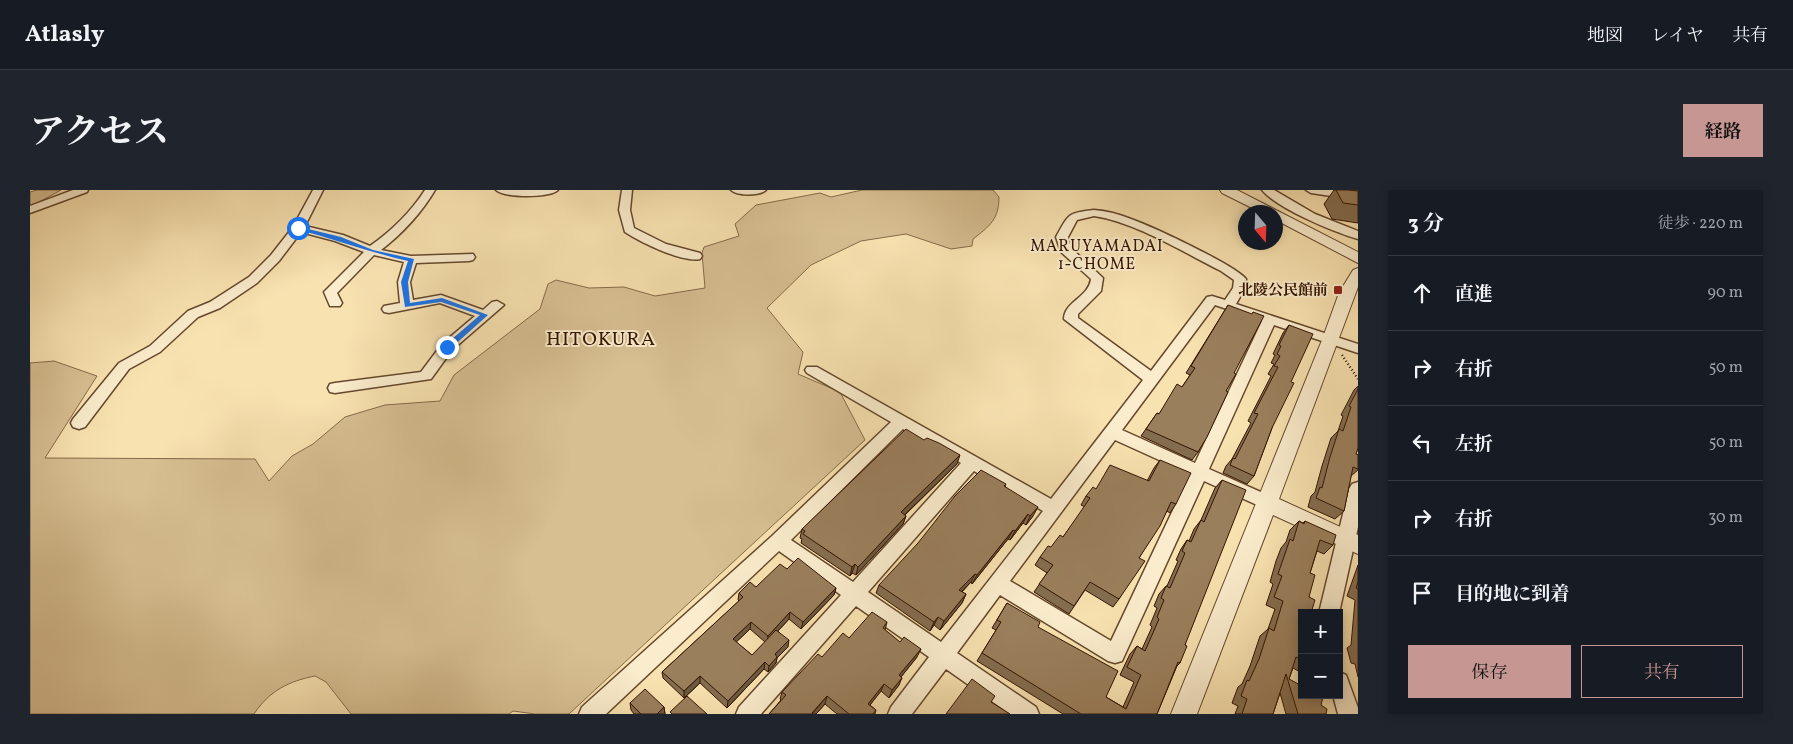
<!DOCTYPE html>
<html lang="ja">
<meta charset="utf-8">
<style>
:root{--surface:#171b24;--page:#20242c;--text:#f1f3f6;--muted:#9ea1a6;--line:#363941;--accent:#c59692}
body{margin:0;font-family:Vollkorn,"Noto Serif JP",serif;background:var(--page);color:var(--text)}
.controls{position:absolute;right:15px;bottom:15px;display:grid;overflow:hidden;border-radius:0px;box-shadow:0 2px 12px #0003}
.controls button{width:45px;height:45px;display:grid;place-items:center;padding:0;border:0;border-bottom:1px solid var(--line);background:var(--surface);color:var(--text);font:25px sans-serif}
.compass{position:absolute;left:1208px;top:15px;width:45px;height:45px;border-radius:50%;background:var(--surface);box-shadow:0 2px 12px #0003;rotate:161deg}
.stop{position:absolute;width:15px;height:15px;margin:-11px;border:4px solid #1a73e8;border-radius:50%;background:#fff}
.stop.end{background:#1a73e8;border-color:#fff;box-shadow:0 1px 5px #0008}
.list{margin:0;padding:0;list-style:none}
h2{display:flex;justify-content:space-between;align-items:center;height:65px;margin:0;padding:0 20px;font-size:21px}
h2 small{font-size:16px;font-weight:400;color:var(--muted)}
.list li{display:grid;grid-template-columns:32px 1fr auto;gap:15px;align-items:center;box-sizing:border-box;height:75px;padding:0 20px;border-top:1px solid var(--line)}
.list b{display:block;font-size:19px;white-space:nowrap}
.list em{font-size:16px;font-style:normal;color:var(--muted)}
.actions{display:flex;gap:10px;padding:15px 20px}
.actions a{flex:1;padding:11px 0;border:1px solid var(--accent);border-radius:0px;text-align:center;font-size:18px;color:var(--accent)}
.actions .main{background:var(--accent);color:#111}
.icon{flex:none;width:28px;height:28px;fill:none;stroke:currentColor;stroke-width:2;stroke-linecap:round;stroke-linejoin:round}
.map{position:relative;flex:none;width:1328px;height:524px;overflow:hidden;border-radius:0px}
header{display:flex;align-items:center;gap:30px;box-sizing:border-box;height:70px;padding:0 25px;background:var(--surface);border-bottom:1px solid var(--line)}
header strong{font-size:24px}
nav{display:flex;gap:28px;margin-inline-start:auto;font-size:18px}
.intro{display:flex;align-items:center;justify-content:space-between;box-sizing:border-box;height:120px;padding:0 30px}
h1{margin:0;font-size:35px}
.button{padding:12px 22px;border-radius:0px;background:var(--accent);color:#111;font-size:18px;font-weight:700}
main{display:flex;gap:30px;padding:0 30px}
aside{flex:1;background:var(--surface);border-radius:0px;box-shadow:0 2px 12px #0003}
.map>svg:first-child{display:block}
</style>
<header>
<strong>Atlasly</strong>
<nav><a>地図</a><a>レイヤ</a><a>共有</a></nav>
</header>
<div class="intro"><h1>アクセス</h1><a class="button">経路</a></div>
<main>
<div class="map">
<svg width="1328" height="524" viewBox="0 0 1328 524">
<rect width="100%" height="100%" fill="#f8e2b0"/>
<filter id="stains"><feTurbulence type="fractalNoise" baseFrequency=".004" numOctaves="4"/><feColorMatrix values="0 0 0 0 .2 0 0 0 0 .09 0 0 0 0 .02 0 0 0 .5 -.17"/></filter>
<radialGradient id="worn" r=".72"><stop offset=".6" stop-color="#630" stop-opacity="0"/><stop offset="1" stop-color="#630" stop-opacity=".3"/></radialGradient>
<!-- green -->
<path fill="#d7bf92" stroke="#866a4a" d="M7,0H31L0,17V2Z
M832,0H963L969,7C969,29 960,36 943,49L942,56L921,59L876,44L831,51L781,75L737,118L773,162L768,184L810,202L835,250L539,524H505L483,521L479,524H321L296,492L285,486C259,491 239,501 224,524H0V173L24,171L67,186L15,268L225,269L239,291L262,266L283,254L315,227L355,215L410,211L424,185L510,119L518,94L526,90L559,98L594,97L625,106L675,98L672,63L674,57L709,46L705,34L726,15L790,3L801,7Z"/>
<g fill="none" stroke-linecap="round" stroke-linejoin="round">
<defs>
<path id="minor" d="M43,0H58L57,2L0,23V16Z
M283,0H293L275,36L313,45L340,56C360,42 381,22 395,0H405C392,22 372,44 351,60L381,66L443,64L445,67L443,70L439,71L386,73L380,92L383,110L411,105L453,120L462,112L467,111L474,115L422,160L401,189L305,203L300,202L298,198L300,194L305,193L391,182L412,154L445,126L410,113L359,123L354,122L352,119L354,116L370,113L368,92L374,72L344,65L307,103L312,113L310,116H300L294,102L334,62L305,51L271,42L249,71L227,93L190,118L168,127L130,162L99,179L55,237L49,239L43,237L41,233L43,229L89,173L120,156L158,121L180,112L219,87L241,65L263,37Z
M466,0H528C520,8 474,8 466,0Z
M592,0H602L600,20L604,38L636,54L670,63L672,66L670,69C653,73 610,52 595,42L589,20Z
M701,0H736C730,6 707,6 701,0Z
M1232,0H1244L1285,24L1328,41V49C1304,42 1248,19 1232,0Z
M1276,0H1303L1328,4V10L1281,3Z
M1064,20C1077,21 1089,24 1101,29C1121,36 1205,75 1216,89L1215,98L1206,114L1328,154V163L1244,135L1179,279L1242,307L1245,312L1242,317L1236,319L1174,291L1092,471L1085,473L1078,471L970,405L927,463L1006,517L1009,524H980L916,479L882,524H858L861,517L899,467L826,416L731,524H706L709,517L811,405L749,361L576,524H549L552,517L742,346L861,232L777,183L775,180L777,177H787L1021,309L1113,190L1034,129C1034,112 1059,107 1061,89L1031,62L1026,47C1039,24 1037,23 1064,20ZM1064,26C1105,32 1153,62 1191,81L1204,90L1203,98L1195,110L1182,106L1177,107L1121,181L1048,128V124L1071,101L1073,88L1041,58L1038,47L1047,30ZM1185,115L1232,131L1165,273L1092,240ZM873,239L931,273L823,392L761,350ZM1085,250L1160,284L1081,451L980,391ZM944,281L1013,321L911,452L838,402Z
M1328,292V337L1309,423H1289L1319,299L1322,294Z
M1309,482L1316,485L1328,518V524H1308L1303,505H1309Z"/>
<path id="tertiary" d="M1190,0H1207L1328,62V73L1246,30V22H1230L1192,3Z
M1328,78V97L1249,309L1328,345V364L1243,325L1167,524H1141L1292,150L1309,103L1323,80Z"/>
</defs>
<!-- minor casing -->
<use href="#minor" stroke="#65482d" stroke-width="3"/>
<!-- tertiary casing -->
<use href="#tertiary" stroke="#65482d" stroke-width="2"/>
<!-- path -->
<path stroke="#341401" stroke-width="2.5" stroke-dasharray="1 2.5" stroke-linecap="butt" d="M1312,165L1328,189"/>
<!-- minor -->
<use href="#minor" fill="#faeccc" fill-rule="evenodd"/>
<!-- tertiary -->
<use href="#tertiary" fill="#faeccc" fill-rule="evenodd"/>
</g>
<!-- wall -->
<path fill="#846d4f" stroke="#341401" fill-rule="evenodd" d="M1304,0H1318L1328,1V33L1302,29L1294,14Z
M1198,115L1204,183L1168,262L1162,270L1111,246L1127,223L1129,224L1152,197L1160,185L1156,183Z
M1259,135L1242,238L1224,286L1217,294L1193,283L1196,276L1202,269L1221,233L1218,231L1241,186L1238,184L1244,174L1241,173L1245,165L1243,164L1253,143Z
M1328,196V258L1326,264L1328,265V280L1321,286L1314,321L1305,329L1278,317L1281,306L1285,302L1292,276L1301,248L1308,241L1313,226L1311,225L1324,200Z
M1130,270L1146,314L1140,323L1137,321L1109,368L1089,409L1083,417L1055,400L1039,424L1004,402L1017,383L1005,375L1010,367L1033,347L1055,317L1051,315L1056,306L1066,299L1117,291L1124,278Z
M927,274L875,325L876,326L873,334L826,385L822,383L820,386L771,353L772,349L770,348L772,339Z
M1192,290L1155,455L1150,473L1147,476L1127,524H1033L947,471L966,440L962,438L977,413L1008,437L1076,507L1093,517L1104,492L1090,485L1100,464L1107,456L1112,459L1122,437L1120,435L1127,418L1124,416L1129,404L1136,396H1137L1148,371L1146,370L1151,359L1157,350L1159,351L1164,339L1171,330L1185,298Z
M976,294L975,296L1003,326L996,335L993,333L980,350L978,349L942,394L941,392L932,402L936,404L932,413L910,440L904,435L900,441L846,403L849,395Z
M1269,331L1273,333L1275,331L1303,355L1294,364L1287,361L1280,383L1279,407L1272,453V483L1263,478L1259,489L1291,515L1296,524H1256L1250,503L1243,524H1205L1208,516L1202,513L1208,497L1212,494L1220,476L1230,446L1238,439L1245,419L1236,415L1243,394L1240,392L1246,371L1251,358L1256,352L1260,340Z
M1328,375V487L1325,474L1321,473L1317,458L1321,455L1325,410L1317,406Z
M757,379L806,398L804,405L771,439L759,429L748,441L758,457L747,468L746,473L738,482L734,479L697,518L670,493L654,508L633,488L632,482L709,411L708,410L709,403L726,397ZM720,439L735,452L722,465L706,452Z
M857,432L855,440L887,467L871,487L869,495L859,508L851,501L840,515L846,520L845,524H807L795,514L786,524H739L751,510L750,509L752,502L792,467L819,448Z
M600,513L634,517L635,524H604L601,520Z"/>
<!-- shaded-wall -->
<path fill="#6c5940" stroke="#341401" d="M930,265L927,274L868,331L871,322Z
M1008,317L1003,326L996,335L1000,326Z
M998,324L993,333L980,350L985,341Z
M876,326L873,334L826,385L828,377Z
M983,340L978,349L942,394L947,385Z
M825,374L822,383L820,386L822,377Z
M945,384L941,392L925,408L929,400Z
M806,398L804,405L771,439L773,432Z
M936,404L932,413L910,440L914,431Z
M760,422L759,429L737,453L738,446Z
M908,427L904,435L900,441L904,432Z
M721,432L720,439L702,456L703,449Z
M759,450L758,457L747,468L746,473L738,482L739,476L745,464Z
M891,459L887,467L866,493L869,485Z
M735,472L734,479L697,518L698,511Z
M670,486V493L654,508V501Z
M872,488L869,495L859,508L862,500Z
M854,494L851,501L835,521L838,514Z
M797,506L795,514L786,524H782Z
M634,517L635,524H627Z"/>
<!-- building -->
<path fill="#9a7f5c" stroke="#341401" d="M1306,0H1318L1328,1V15L1313,13Z
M1198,115L1222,124L1223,122L1234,126L1204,183L1206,184L1196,201L1198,202L1177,247L1168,262L1116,239L1127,223L1129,224L1147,194L1152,197L1165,178L1161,176Z
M1259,135L1283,144L1261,192L1264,193L1242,238L1224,286L1200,275L1203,268L1205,269L1228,224L1224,223L1248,177L1244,176L1250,166L1247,164L1251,156L1249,155Z
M1328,199V258L1326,264L1328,265V279L1323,277L1314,321L1286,308L1290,297L1292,298L1300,267L1309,239L1313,241L1321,217L1319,216Z
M876,239L894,250L897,248L909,253L930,265L871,322L876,326L832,373L828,377L825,374L822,377L773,344L775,341L772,339Z
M1130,270L1161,283L1146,314L1141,312L1130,336L1109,368L1115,371L1089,409L1060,392L1044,416L1009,394L1023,375L1010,367L1018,356L1021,357L1030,345L1033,347L1060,308L1056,306L1063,297L1066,299L1080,275L1119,291Z
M951,280L976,294L974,296L1008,317L1000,326L998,324L985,341L983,340L947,385L945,384L929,400L936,404L914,431L908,427L904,432L849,395L888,353L925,306Z
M1192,290L1216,300L1155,455L1157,456L1150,473L1148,472L1127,524H1051L952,463L971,432L967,430L977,413L1010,432L1008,437L1088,481L1076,507L1096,519L1111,485L1097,477L1107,456L1115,461L1129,429L1127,427L1134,410L1131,408L1136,396L1140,398L1155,363L1152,361L1157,350L1161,352L1171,330L1174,332Z
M1269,331L1274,334L1275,331L1306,345L1303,355L1290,350L1280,383L1285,385L1279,407L1285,410L1281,423H1272V470L1266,467L1259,489L1272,496V505H1290L1293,507L1291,515L1297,519L1296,524H1268L1256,484L1243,524H1212L1217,509L1211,506L1217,490L1219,491L1229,469L1239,438L1244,441L1253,411L1244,407L1252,386L1248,384L1260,349L1263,351Z
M768,368L806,398L773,432L760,422L738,446L721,432L703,449L722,465L746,440L759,450L745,464L747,467L739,476L735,472L698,511L670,486L654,501L632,482L713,407L709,403L720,392L726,397L750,374L757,379Z
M1328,392V399L1326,398Z
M842,422L857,432L853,438L870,452L874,447L891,459L869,485L872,488L862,500L854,494L838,514L846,520L843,524H819L797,506L782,523L783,524H739L756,505L752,502L788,464L792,467L813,443L819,448Z
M942,489L965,506L961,512L980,524H916Z
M615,499L634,517L627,524H611L600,513Z
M657,506L677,524H642L640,522Z"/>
<!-- route -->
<path fill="#1a73e8" d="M266,36L311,47L343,60L384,69L378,92L380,113L412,108L458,125L420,159H415V155L450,125L411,112L375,117L371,92L378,71C339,62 304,49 266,39Z"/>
<!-- markers -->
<rect fill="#8f2418" stroke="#faeccc" stroke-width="2" x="1303" y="95" width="10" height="10" rx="2.5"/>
<g text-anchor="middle" stroke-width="4" stroke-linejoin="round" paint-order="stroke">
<!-- far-poi labels -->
<g font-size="15" font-weight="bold" fill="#341401" stroke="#faeccc" text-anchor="end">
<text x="1298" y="105">北陵公民館前</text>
</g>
<!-- far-neighbourhood labels -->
<g font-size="16" letter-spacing="1" fill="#341401" stroke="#faeccc">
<text x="1067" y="61">MARUYAMADAI<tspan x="1067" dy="18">1-CHOME</tspan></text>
</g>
<!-- quarter labels -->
<g font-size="20" letter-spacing="1" fill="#341401" stroke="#faeccc">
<text x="571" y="155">HITOKURA</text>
</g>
</g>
<rect width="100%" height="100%" filter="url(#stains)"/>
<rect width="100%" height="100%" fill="url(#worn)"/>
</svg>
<div class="controls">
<button>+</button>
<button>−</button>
</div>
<svg class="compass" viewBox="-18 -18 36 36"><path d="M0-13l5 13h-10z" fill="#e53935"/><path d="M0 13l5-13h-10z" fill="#9ea1a6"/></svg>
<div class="stop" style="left:268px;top:38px"></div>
<div class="stop end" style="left:417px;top:157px"></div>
</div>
<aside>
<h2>3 分<small>徒歩 · 220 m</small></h2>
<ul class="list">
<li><svg class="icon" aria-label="ahead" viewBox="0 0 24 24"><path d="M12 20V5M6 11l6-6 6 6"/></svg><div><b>直進</b></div><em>90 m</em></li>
<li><svg class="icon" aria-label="right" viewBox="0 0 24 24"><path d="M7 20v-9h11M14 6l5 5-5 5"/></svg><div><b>右折</b></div><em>50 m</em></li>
<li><svg class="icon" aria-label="left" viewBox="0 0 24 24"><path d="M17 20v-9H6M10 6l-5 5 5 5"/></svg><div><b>左折</b></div><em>50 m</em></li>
<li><svg class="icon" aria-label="right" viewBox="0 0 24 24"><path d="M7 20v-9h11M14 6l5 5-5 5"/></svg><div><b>右折</b></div><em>30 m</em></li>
<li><svg class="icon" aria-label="arrive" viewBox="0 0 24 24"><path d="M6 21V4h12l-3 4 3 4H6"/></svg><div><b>目的地に到着</b></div></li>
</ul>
<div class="actions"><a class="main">保存</a><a>共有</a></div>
</aside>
</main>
